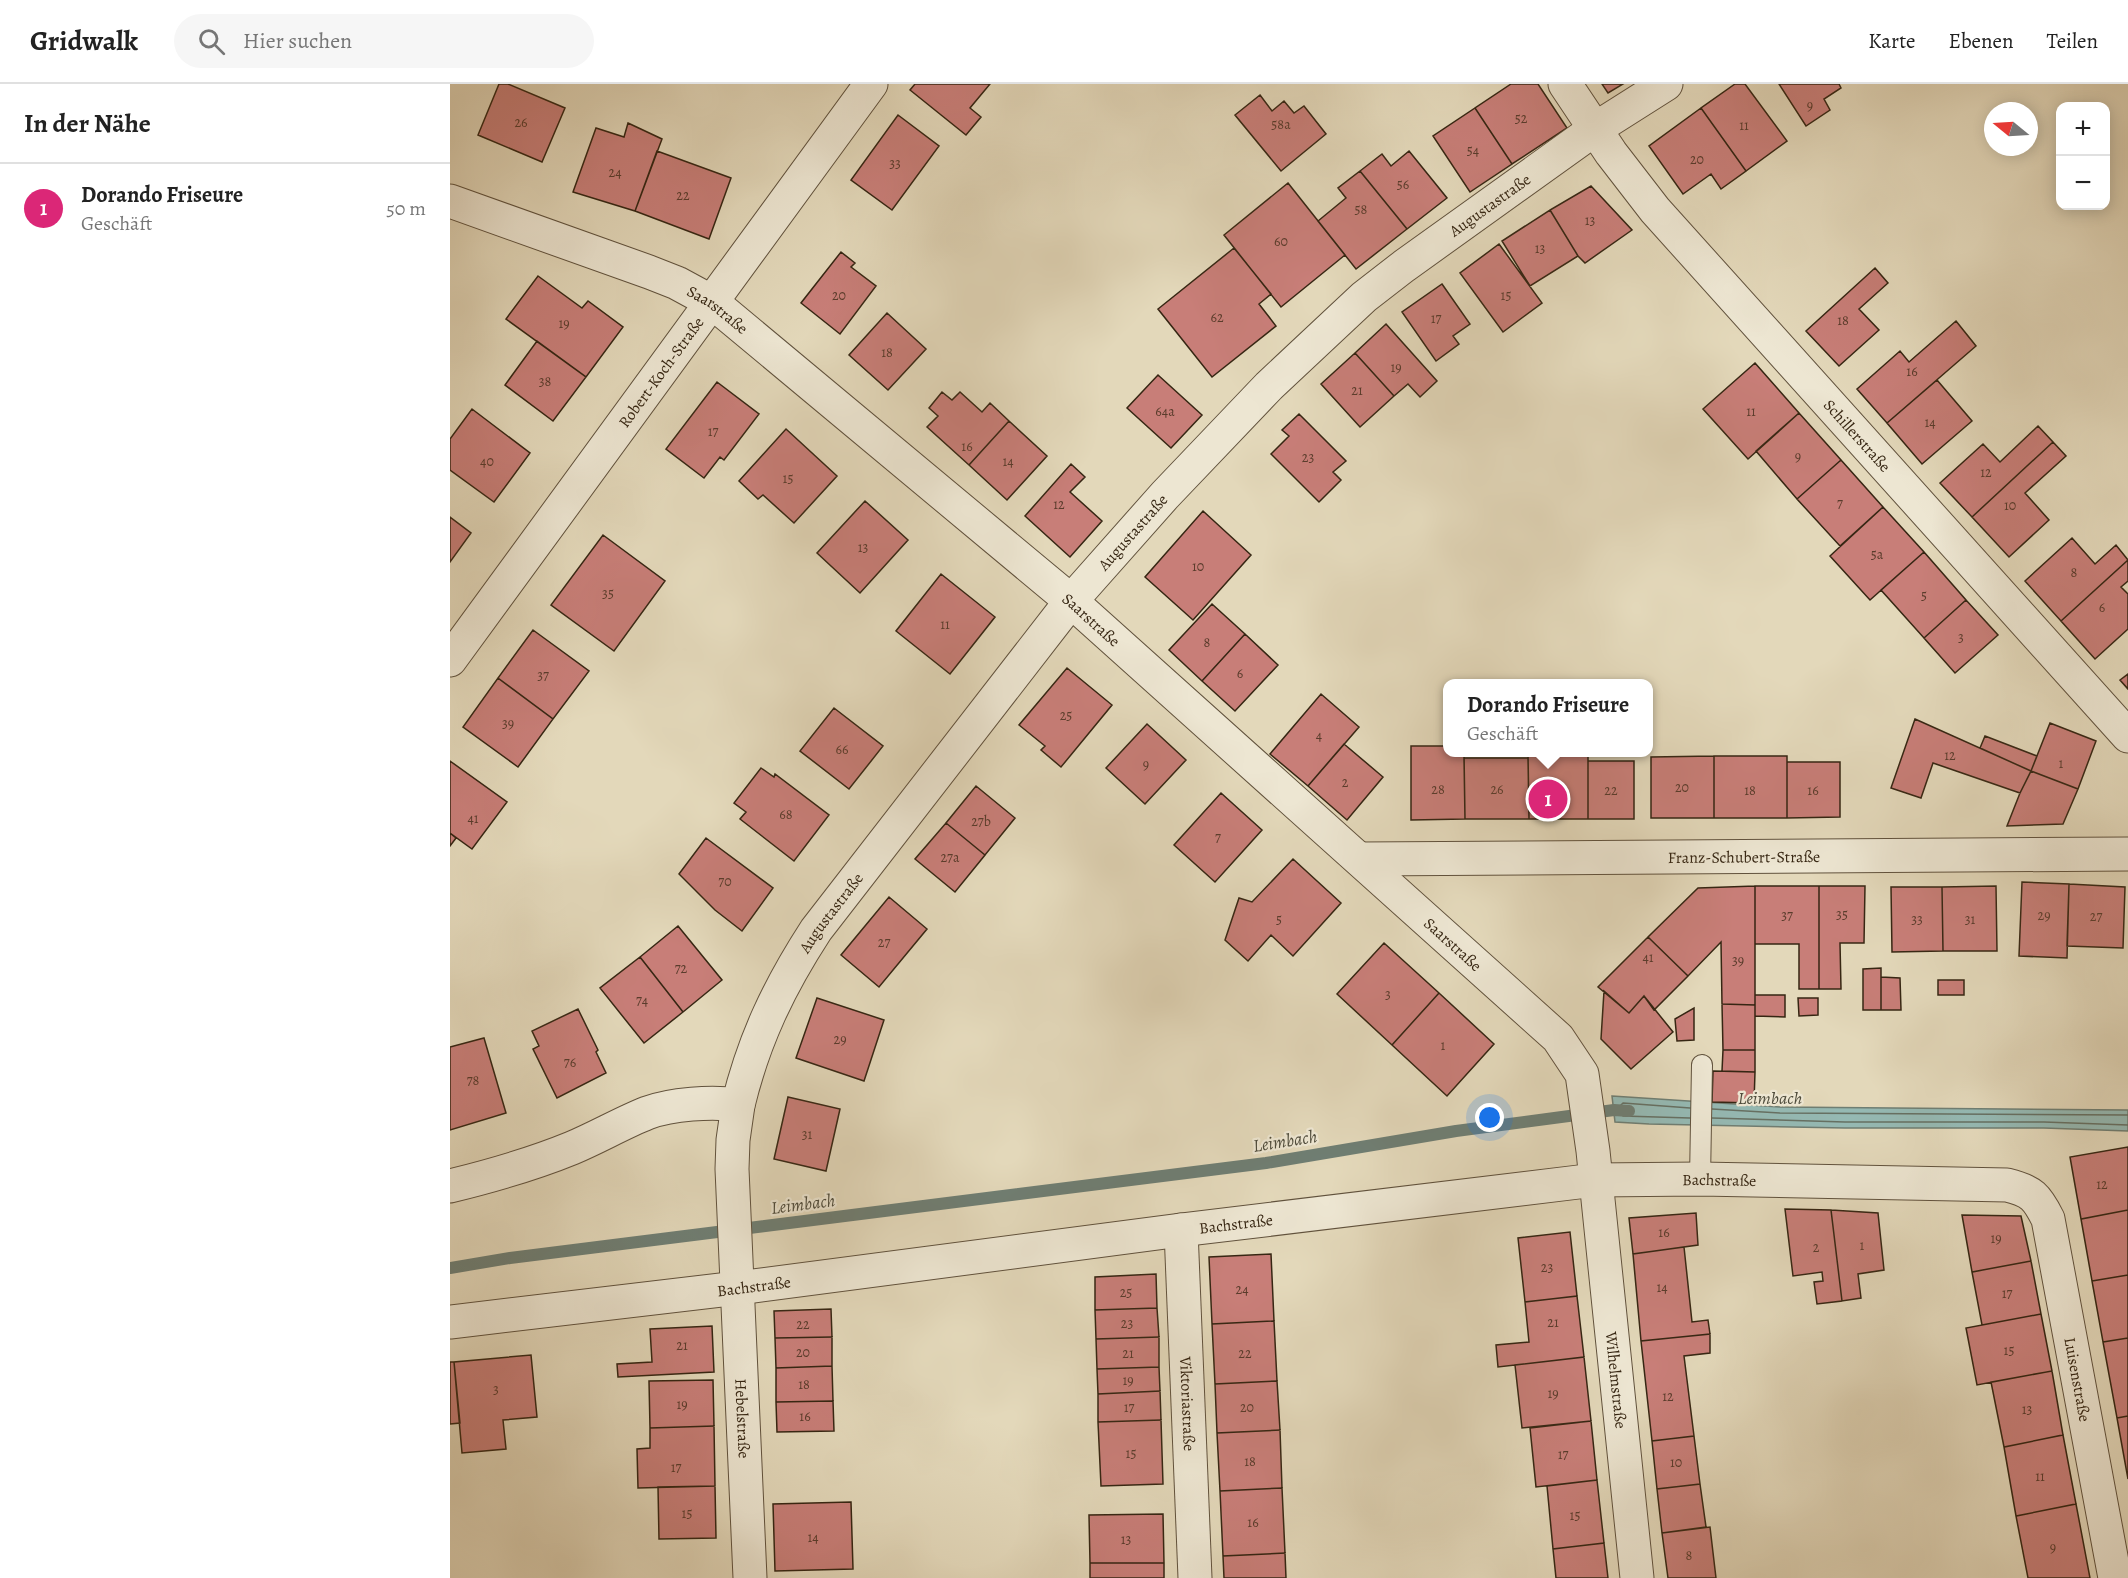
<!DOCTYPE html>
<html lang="de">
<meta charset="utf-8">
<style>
:root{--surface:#fff;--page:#f6f6f6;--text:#222;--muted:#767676;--line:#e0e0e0;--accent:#db2777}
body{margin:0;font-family:Alegreya,serif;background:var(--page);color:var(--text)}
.controls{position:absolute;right:18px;top:18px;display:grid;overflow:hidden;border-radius:12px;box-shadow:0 3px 15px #0003}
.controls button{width:54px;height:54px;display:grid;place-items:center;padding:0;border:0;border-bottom:2px solid var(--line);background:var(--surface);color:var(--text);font:30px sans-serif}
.compass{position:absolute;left:1534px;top:18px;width:54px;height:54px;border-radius:50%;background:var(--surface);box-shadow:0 3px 15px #0003;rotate:288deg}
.you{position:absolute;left:1040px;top:1034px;width:21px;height:21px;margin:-15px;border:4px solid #fff;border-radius:50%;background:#1a73e8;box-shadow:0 0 0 9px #1a73e833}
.badge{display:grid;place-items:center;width:39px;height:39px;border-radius:50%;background:var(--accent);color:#fff;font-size:20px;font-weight:700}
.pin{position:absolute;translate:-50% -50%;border:3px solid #fff;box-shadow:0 2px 6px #0006}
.popup{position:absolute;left:993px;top:595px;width:210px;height:78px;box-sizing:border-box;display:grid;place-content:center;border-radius:12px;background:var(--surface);filter:drop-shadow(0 2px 4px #0005);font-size:20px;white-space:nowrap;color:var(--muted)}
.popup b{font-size:22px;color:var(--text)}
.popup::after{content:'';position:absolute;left:50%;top:100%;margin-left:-12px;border:12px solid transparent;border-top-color:var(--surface)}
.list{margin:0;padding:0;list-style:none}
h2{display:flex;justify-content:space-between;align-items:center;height:78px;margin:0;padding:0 24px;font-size:26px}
h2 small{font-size:20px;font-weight:400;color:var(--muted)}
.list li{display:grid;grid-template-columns:39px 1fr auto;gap:18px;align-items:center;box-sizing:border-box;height:90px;padding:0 24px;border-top:2px solid var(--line)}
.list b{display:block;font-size:22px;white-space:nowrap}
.list p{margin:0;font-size:20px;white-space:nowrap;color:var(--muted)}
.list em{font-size:20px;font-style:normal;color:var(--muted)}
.icon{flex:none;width:33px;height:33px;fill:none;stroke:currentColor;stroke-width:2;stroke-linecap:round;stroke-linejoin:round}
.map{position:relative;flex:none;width:1678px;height:1494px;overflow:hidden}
header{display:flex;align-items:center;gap:36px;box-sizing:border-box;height:84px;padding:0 30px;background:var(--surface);border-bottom:2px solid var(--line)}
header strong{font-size:28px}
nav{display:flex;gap:33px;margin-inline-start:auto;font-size:21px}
.search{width:420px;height:54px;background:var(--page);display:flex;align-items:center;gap:15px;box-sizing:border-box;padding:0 21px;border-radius:33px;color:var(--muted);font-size:22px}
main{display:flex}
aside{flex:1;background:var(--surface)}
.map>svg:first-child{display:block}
</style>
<header>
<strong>Gridwalk</strong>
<div class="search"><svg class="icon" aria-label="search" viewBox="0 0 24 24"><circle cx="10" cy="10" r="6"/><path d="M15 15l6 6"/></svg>Hier suchen</div>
<nav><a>Karte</a><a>Ebenen</a><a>Teilen</a></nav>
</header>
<main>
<aside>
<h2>In der Nähe<small></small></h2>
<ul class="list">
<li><span class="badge">1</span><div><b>Dorando Friseure</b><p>Geschäft</p></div><em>50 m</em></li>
</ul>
</aside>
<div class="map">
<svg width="1678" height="1494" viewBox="0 0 1678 1494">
<rect width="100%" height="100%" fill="#e3d8ba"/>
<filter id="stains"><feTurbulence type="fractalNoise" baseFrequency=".00333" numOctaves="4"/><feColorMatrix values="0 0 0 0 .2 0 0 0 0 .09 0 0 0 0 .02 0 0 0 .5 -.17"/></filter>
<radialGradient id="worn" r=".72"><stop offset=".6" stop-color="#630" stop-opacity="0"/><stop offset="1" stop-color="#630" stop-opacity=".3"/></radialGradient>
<!-- water -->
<path fill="#95b9b3" stroke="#6f7e73" stroke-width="1.5" d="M1162,1012L1330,1023L1678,1026V1047L1594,1044H1395L1199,1040L1165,1038Z"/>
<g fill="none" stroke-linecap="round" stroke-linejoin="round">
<!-- shore -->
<path stroke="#667063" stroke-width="1.5" d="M1262,1025L1330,1029L1678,1031
M1240,1034L1173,1032L1170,1030V1022L1173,1019L1240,1024
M1262,1034L1395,1038H1594L1678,1041"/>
<!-- stream -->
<path stroke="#6f7e73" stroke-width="12" d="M0,1184L60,1174L816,1079L1006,1047L1164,1026L1179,1027"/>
</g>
<!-- building -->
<path fill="#c87e78" stroke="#362613" stroke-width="1.5" d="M49,0H58L115,24L92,78L28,51Z
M465,0H540L520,24L531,33L516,51L460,6Z
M1061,0H1088L1117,44L1062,80L1025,24Z
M1152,0H1173L1158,9Z
M1285,0H1295L1337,57L1296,87L1251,24Z
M1329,0H1389L1391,4L1374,15L1380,26L1356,42Z
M810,11L822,27L834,17L844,29L854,22L876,50L831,87L785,31Z
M1025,24L1062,80L1020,108L983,52Z
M1251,24L1296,87L1271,105L1261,90L1233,110L1199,62Z
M448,31L489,62L442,126L401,96Z
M178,39L212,55L185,127L123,108L146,44L174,53Z
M207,67L281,94L259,155L185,127Z
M959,67L997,114L957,145L910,87L932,70L941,82Z
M910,87L957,145L906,185L868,137L896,114L888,104Z
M838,99L895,171L831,223L774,151Z
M1141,102L1182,146L1135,179L1128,172L1100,126Z
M1100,126L1128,172L1080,202L1052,157Z
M1049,160L1092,219L1053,248L1010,189Z
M784,164L821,210L809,220L826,242L762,293L708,225Z
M391,168L405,179L401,183L426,202L390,250L351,219Z
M1425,184L1438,199L1409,225L1429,246L1389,282L1356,247Z
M88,192L132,224L138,217L173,243L136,293L56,235Z
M992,200L1020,240L1003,252L1009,260L986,277L952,228Z
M437,229L476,265L438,306L399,271Z
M1506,237L1526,262L1437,339L1407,305L1450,267L1459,278Z
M936,240L987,297L970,313L958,300L944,312L905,269Z
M87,257L136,293L103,337L55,301Z
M905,269L944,312L910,343L871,300Z
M1305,279L1349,329L1298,375L1253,325Z
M708,291L752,331L721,364L677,324Z
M1487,296L1522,337L1472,380L1437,339Z
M267,298L309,330L274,376L270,373L254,394L216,365Z
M492,308L502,316L510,308L532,328L540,319L559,337L519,381L477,343L488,332L479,324Z
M22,325L80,369L44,418L0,386V355Z
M1349,329L1391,376L1347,415L1306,367Z
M849,330L896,377L883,388L891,396L869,418L821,370L839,352L832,346Z
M559,337L597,372L557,416L519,381Z
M1588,342L1603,358L1522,433L1490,399L1533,360L1550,378Z
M336,345L387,392L344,439L313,411L308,415L289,397Z
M1603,358L1616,372L1575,409L1599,436L1559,473L1522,433Z
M1391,376L1433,423L1390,462L1347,415Z
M621,380L635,393L620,408L652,437L620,473L575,432Z
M415,417L458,456L410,509L367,469Z
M1433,423L1474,468L1420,516L1380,472Z
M753,427L801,471L743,536L695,493Z
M0,433L21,449L0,478Z
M153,451L215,497L164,567L101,521Z
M1622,454L1645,480L1666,461L1678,476L1611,537L1575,497Z
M1474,468L1516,516L1474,554L1431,506Z
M1678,476V497L1671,503L1678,510V545L1645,575L1611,537Z
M491,490L545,533L500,590L446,547Z
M1516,516L1548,551L1505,589L1474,554Z
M762,520L795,550L752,597L719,566Z
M83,546L139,587L103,635L48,594Z
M795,550L828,581L785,627L752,597Z
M617,584L662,621L611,683L591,666L595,662L569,641Z
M1678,590V605L1670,596Z
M48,594L103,635L68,683L13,643Z
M871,610L909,643L858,702L820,670Z
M384,624L433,662L399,705L350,667Z
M1465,635L1581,687L1570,709L1483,679L1471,714L1441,704Z
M1600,639L1646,657L1628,705L1581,687Z
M697,640L736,676L695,720L656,684Z
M1535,652L1587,672L1581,687L1530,664Z
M894,660L933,693L897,736L858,702Z
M961,662H998V668H1014L1015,735L961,736Z
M1078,668H1138V735H1079Z
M1264,672H1337V734H1264Z
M1264,672V734H1201V673Z
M1014,674H1078L1079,735H1015Z
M0,677L57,718L22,765L0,749Z
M1138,677H1184V735H1138Z
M1337,678H1390V733L1337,734Z
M311,684L324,693L325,690L379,731L344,777L290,735L296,728L284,719Z
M1581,687L1628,705L1613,740L1557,742L1570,709Z
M526,702L565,734L535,771L496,739Z
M771,709L812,746L765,798L724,761Z
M496,739L535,771L505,808L465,775Z
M0,749L6,754L0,762Z
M256,754L323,804L292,847L265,826L229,790Z
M843,775L891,819L843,872L821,851L798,877L775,856L789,814L802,818Z
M1572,798L1619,800L1617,874L1569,872Z
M1619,800L1675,803L1673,864L1617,862Z
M1305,802H1369V905H1349V860H1305Z
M1305,802V921L1272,920L1271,858L1238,892L1198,853L1248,804Z
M1369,802H1415L1414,859H1390L1391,905H1369Z
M1546,802L1547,867H1493L1492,803Z
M1441,803H1492L1493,867L1442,868Z
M439,813L477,845L429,903L391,871Z
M228,842L272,896L233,928L190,873Z
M1198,853L1238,892L1204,926L1194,912L1179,929L1148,903Z
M934,859L989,909L942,961L887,910Z
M190,873L233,928L194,959L150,904Z
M1431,884V926H1413V885Z
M1431,893L1450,894L1451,926H1431Z
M1488,896H1514V911H1488Z
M1154,907L1179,929L1194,912L1223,948L1181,985L1151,955Z
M989,909L1044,960L997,1012L942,961Z
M1305,911H1335V933L1305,932Z
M367,914L434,936L414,997L346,974Z
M1348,914H1368V931L1349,932Z
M1272,920L1305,921V966H1273Z
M1244,924V956L1227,957L1225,935Z
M128,925L148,966L146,968L156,989L107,1014L83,965L89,962L82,947Z
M34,954L56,1029L0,1046V963Z
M1273,966H1305V988L1272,987Z
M1263,987L1305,988L1304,1019L1262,1018Z
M338,1013L390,1025L376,1087L324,1075Z
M1678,1063V1126L1631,1135L1620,1073Z
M1335,1125L1381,1126L1392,1217L1367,1220L1364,1198L1373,1197L1372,1188L1343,1192Z
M1381,1126L1428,1129L1434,1186L1408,1190L1411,1214L1392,1217Z
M1678,1126V1191L1642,1197L1631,1135Z
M1246,1129L1248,1161L1183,1170L1179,1134Z
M1512,1131L1571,1132L1581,1177L1522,1188Z
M1120,1148L1127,1212L1075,1218L1068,1154Z
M1234,1163L1242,1238L1258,1236L1260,1250L1191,1257L1183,1170Z
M821,1170L824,1237L762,1240L759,1173Z
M1581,1177L1591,1230L1532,1241L1522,1188Z
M706,1190L707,1224L645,1226V1193Z
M1678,1191V1254L1653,1258L1642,1197Z
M1127,1212L1134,1273L1048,1283L1046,1261L1079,1258L1075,1218Z
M707,1224L709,1253L646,1255L645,1226Z
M381,1225L382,1253L325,1254L324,1227Z
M1591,1230L1602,1287L1527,1301L1516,1244Z
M824,1237L827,1297L765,1300L762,1240Z
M262,1242L264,1288L168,1293L167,1280L202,1278L200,1245Z
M1260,1250V1269L1234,1272L1244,1352L1202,1357L1191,1257Z
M382,1253V1282L326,1284L325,1254Z
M709,1253V1283L647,1285L646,1255Z
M1678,1254V1332L1667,1334L1653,1258Z
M81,1271L87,1333L53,1336L56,1365L12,1369L4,1278Z
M1134,1273L1141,1337L1072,1344L1065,1281Z
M0,1278H4L10,1339L0,1340Z
M382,1282L383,1317L326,1318V1284Z
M709,1283L710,1307L648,1310L647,1285Z
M1602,1287L1613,1351L1554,1363L1541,1298Z
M263,1296L264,1342L200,1344L199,1297Z
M827,1297L830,1346L767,1349L765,1300Z
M710,1307L711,1336L648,1338V1310Z
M383,1317L384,1347L327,1348L326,1318Z
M1678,1332V1395L1667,1334Z
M711,1336L713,1400L651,1402L648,1338Z
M1141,1337L1147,1396L1086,1403L1080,1344Z
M264,1342L265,1402L188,1404L187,1365L200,1364V1344Z
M830,1346L832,1404L770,1407L767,1349Z
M1613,1351L1626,1420L1566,1432L1554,1363Z
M1244,1352L1250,1400L1207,1405L1202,1357Z
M1147,1396L1154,1459L1103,1465L1097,1402Z
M1250,1400L1256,1443L1212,1449L1207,1405Z
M265,1402L266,1454L209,1455L208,1403Z
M832,1404L835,1469L773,1472L770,1407Z
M401,1418L403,1485L325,1487L323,1420Z
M1626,1420L1640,1494H1578L1566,1432Z
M713,1430L714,1479H640L639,1431Z
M1260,1443L1266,1494H1218L1212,1449Z
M1154,1459L1158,1494H1106L1103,1465Z
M835,1469L836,1494H774L773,1472Z
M640,1479H714V1494H640Z"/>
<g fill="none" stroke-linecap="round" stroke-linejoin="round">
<defs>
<path id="service" d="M1250,1095L1252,981"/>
<g id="minor">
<path id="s1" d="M1115,0L1161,69L1205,126L1678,652"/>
<path id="s2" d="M0,117L199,188L227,199L262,218L621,517L1108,954L1132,990L1143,1067L1187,1494"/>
<path id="s3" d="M0,576L421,0"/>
<path id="s4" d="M910,775L1678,770"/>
<path id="s5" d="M288,1021L283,1056L282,1085L300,1494"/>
<path id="s6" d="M0,1102C41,1092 83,1080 122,1064C148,1053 172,1039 197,1029C221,1020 262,1017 288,1021C304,955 329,903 366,846L621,517L715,411L819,302L914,213L954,182L1145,45L1216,0"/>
<path id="s7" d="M731,1146L745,1494"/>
<path id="s8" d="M0,1238L288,1204L731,1146L1145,1096L1250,1095L1557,1101C1582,1107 1587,1113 1598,1135L1665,1494"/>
</g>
</defs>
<!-- service casing -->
<use href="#service" stroke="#61523d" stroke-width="22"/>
<!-- minor casing -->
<use href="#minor" stroke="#61523d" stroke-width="35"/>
<!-- service -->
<use href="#service" stroke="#ede6d2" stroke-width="20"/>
<!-- minor -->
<use href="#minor" stroke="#ede6d2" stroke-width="33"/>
</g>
<g text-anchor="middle" stroke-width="4.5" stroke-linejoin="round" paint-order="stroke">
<!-- number labels -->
<g font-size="14" fill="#5a3c2c">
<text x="1360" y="26">9</text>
<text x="1071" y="39">52</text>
<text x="71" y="43">26</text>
<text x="831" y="45">58a</text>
<text x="1294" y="46">11</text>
<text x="1023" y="71">54</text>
<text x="1247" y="80">20</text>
<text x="445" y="84">33</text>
<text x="165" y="93">24</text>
<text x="953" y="105">56</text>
<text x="233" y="116">22</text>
<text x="911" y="130">58</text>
<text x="1140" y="141">13</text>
<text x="831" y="162">60</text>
<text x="1090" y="169">13</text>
<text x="389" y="216">20</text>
<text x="1056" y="216">15</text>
<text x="767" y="238">62</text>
<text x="986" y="239">17</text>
<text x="1393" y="241">18</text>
<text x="114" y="244">19</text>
<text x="437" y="273">18</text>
<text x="946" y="288">19</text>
<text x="1462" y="292">16</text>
<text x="95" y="302">38</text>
<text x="907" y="311">21</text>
<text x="715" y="332">64a</text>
<text x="1301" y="332">11</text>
<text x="1480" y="343">14</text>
<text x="263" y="352">17</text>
<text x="517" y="367">16</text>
<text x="1348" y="377">9</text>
<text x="858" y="378">23</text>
<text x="37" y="382">40</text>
<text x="558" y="382">14</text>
<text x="1536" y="393">12</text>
<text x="338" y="399">15</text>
<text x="1390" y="424">7</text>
<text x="609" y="425">12</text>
<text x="1560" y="426">10</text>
<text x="413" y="468">13</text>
<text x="1427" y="475">5a</text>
<text x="748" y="487">10</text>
<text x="1624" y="493">8</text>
<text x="158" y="514">35</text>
<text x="1474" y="516">5</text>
<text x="1652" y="528">6</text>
<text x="495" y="545">11</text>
<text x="1511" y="558">3</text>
<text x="757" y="563">8</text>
<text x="790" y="594">6</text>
<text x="93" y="596">37</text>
<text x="616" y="636">25</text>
<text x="58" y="644">39</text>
<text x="869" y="656">4</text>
<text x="392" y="670">66</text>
<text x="1500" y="676">12</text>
<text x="1611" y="684">1</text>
<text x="696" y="685">9</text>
<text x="895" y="703">2</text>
<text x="1232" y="708">20</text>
<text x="988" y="710">28</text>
<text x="1047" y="710">26</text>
<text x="1161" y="711">22</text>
<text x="1300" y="711">18</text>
<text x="1363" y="711">16</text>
<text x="336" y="735">68</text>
<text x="23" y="739">41</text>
<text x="531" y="742">27b</text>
<text x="768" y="758">7</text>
<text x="500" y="778">27a</text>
<text x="275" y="802">70</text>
<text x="1392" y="835">35</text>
<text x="1337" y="836">37</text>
<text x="1594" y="836">29</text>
<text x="1646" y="837">27</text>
<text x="829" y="840">5</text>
<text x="1467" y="840">33</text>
<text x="1520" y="840">31</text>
<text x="434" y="863">27</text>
<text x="1198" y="878">41</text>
<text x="1288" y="881">39</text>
<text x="231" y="889">72</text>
<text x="938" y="915">3</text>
<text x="192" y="921">74</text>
<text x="390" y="960">29</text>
<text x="993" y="966">1</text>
<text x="120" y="983">76</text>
<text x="23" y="1001">78</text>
<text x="357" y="1055">31</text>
<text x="1652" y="1105">12</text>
<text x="1214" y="1153">16</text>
<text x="1546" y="1159">19</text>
<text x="1412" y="1166">1</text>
<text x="1366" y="1168">2</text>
<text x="1097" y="1188">23</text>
<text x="1212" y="1208">14</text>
<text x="792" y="1210">24</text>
<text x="676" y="1213">25</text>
<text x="1557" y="1214">17</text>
<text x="1103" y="1243">21</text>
<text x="677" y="1244">23</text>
<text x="353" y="1245">22</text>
<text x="232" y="1266">21</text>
<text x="1559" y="1271">15</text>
<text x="353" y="1273">20</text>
<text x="678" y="1274">21</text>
<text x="795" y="1274">22</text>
<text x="678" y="1301">19</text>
<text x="354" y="1305">18</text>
<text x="46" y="1310">3</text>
<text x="1103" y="1314">19</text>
<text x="1218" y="1317">12</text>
<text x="232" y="1325">19</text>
<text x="679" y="1328">17</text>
<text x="797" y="1328">20</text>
<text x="1577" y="1330">13</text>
<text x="355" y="1337">16</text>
<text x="681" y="1374">15</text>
<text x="1113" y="1375">17</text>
<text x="800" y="1382">18</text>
<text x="1226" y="1383">10</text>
<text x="226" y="1388">17</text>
<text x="1590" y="1397">11</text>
<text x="237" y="1434">15</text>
<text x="1125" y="1436">15</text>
<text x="803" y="1443">16</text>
<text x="363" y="1458">14</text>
<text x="676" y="1460">13</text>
<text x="1603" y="1468">9</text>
<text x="1239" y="1476">8</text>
</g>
<!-- street labels -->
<g font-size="16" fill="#362613" stroke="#ede6d2">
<text dy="6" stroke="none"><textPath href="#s6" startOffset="1490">Augustastraße</textPath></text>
<text dy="6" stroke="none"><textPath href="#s2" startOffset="290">Saarstraße</textPath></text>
<text dy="6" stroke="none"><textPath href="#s3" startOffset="357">Robert-Koch-Straße</textPath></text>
<text dy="6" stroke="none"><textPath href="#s1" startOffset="458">Schillerstraße</textPath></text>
<text dy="6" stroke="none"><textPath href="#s6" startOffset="1004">Augustastraße</textPath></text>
<text dy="6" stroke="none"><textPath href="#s2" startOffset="776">Saarstraße</textPath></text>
<text dy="6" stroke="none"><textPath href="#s4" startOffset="384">Franz-Schubert-Straße</textPath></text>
<text dy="6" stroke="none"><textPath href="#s6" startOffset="518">Augustastraße</textPath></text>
<text dy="6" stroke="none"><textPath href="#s2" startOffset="1262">Saarstraße</textPath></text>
<text dy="6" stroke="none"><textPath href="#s8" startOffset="1278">Bachstraße</textPath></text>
<text dy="6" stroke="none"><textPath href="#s8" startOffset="792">Bachstraße</textPath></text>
<text dy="6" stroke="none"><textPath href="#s8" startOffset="306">Bachstraße</textPath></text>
<text dy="6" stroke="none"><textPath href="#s2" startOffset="1754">Wilhelmstraße</textPath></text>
<text dy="6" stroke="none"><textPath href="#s8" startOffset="1785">Luisenstraße</textPath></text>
<text dy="6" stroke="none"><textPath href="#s7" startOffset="174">Viktoriastraße</textPath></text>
<text dy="6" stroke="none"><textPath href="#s5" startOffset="314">Hebelstraße</textPath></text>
</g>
<!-- water labels -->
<g font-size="18" font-style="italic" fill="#4e4b3b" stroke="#ede6d2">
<text x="1320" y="1020">Leimbach</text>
<text transform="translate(835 1057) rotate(-9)" y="6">Leimbach</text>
<text transform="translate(353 1120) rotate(-7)" y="6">Leimbach</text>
</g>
</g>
<rect width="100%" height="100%" filter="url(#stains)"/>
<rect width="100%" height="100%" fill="url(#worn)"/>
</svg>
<div class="controls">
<button>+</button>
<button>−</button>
</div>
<svg class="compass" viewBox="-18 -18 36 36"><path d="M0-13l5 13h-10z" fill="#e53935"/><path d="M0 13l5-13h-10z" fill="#767676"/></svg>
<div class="you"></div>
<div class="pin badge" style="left:1098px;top:715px">1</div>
<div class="popup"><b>Dorando Friseure</b>Geschäft</div>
</div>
</main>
